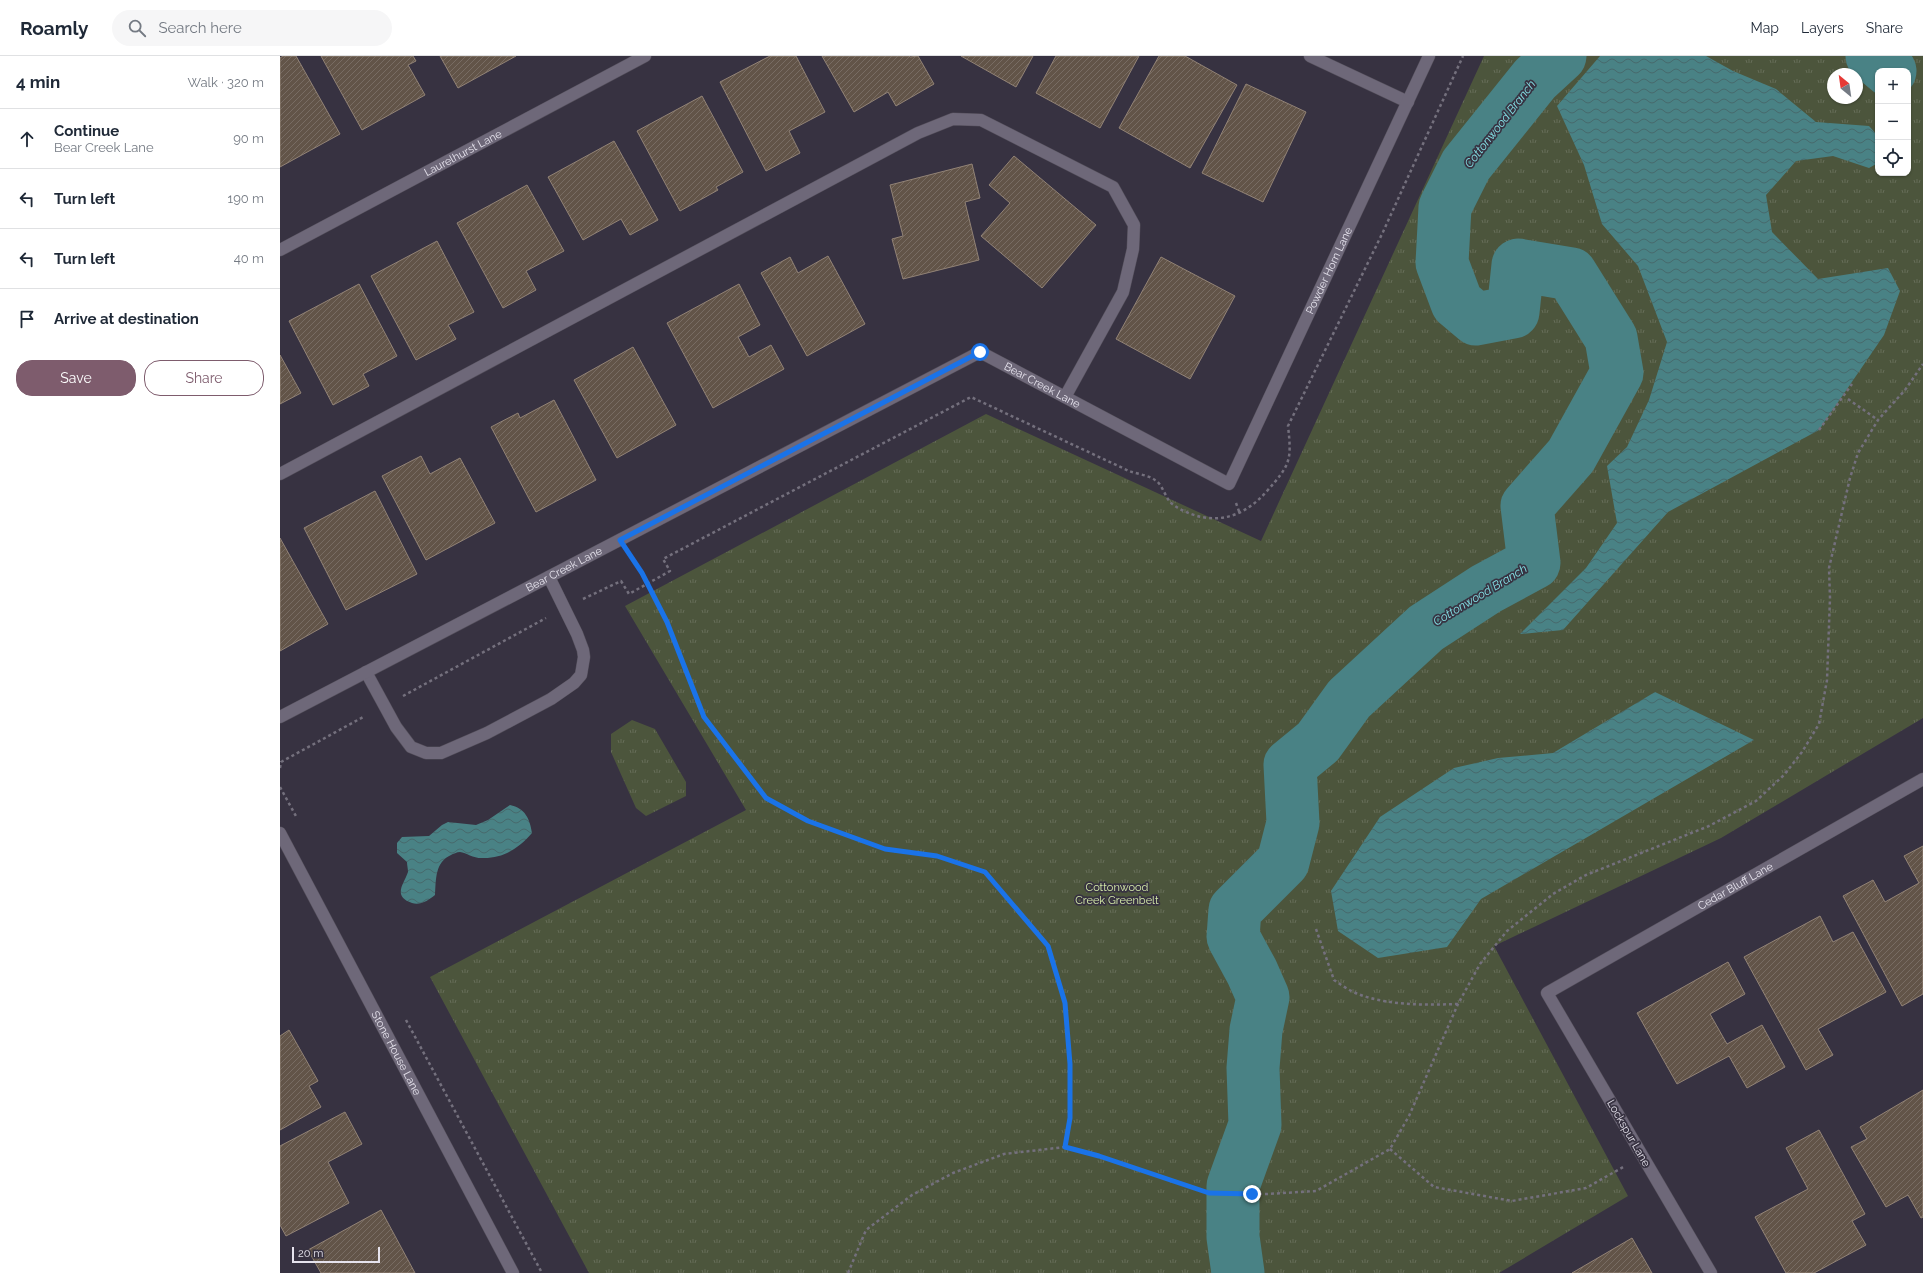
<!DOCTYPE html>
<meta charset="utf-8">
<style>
:root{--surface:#fff;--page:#f6f6f7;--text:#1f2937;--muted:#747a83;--line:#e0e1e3;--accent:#7e5c6d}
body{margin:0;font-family:Raleway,sans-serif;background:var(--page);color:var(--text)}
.controls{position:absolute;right:12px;top:12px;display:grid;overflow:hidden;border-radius:8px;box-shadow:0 1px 3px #0004}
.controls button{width:36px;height:36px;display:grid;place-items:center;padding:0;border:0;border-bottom:1px solid var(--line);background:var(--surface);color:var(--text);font:20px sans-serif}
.compass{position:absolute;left:1547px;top:12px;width:36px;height:36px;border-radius:50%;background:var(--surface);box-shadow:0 1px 3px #0004;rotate:331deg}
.scale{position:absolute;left:12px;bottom:10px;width:88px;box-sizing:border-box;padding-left:4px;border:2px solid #e6e3ed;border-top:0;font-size:11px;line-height:14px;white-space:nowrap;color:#e6e3ed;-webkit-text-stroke:3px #373241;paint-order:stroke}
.stop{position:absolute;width:12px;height:12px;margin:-9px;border:3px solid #1a73e8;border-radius:50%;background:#fff}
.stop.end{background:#1a73e8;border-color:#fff;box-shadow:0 1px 4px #0008}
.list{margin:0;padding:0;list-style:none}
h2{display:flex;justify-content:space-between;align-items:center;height:52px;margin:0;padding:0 16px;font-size:17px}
h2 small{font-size:13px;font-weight:400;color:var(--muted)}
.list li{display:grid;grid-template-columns:26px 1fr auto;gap:12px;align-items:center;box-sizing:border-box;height:60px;padding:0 16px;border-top:1px solid var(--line)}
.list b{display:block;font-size:15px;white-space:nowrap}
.list p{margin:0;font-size:13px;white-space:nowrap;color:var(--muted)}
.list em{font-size:13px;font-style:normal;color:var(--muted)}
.actions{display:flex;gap:8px;padding:12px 16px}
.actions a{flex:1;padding:9px 0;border:1px solid var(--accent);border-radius:16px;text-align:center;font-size:14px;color:var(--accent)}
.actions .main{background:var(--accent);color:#fff}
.icon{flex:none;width:22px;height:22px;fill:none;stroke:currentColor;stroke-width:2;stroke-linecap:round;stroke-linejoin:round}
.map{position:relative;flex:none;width:1643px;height:1217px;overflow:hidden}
header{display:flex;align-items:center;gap:24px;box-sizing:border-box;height:56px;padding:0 20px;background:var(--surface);border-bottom:1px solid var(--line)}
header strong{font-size:19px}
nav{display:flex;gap:22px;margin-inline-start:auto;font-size:14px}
.search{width:280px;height:36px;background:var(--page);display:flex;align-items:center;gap:10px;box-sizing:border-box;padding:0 14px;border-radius:22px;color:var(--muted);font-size:15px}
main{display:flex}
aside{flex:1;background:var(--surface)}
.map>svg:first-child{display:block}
</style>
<header>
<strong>Roamly</strong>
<div class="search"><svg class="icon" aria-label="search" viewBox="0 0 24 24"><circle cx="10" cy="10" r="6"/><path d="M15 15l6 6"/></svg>Search here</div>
<nav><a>Map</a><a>Layers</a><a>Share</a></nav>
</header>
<main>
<aside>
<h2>4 min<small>Walk · 320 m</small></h2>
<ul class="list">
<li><svg class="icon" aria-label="ahead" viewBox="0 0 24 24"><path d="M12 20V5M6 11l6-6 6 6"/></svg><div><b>Continue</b><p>Bear Creek Lane</p></div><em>90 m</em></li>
<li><svg class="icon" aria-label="left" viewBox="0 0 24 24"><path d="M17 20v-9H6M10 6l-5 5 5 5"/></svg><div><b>Turn left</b></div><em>190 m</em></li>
<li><svg class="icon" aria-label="left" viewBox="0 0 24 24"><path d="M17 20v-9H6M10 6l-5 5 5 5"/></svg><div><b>Turn left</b></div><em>40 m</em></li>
<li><svg class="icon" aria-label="arrive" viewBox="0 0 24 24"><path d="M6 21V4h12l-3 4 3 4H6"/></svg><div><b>Arrive at destination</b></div></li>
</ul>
<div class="actions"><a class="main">Save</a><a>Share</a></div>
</aside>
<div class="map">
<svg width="1643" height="1217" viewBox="0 0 1643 1217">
<defs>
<pattern id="park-tufts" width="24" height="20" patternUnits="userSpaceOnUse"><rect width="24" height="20" fill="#4c553c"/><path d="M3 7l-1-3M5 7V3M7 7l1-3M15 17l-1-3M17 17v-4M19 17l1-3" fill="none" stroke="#666d58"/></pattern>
<pattern id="water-waves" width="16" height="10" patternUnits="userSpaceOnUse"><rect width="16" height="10" fill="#498285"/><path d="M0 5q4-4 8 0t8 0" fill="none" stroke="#47696c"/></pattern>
<pattern id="building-hatch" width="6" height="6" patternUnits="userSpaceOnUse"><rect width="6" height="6" fill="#625448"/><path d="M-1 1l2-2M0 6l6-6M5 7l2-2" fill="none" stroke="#786c63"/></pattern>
</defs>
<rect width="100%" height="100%" fill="#373241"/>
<!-- park -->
<path fill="url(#park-tufts)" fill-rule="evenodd" d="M1204,0H1643V662L1441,782L1214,890L1348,1140L1219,1217H309L150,921L466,754L345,550L706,358L981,485ZM1598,15H1628V117H1598ZM1553,18H1577V42H1553Z
M352,664L375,673L406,726V740L366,760L356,752L331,696V678Z"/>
<!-- water -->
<path fill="url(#water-waves)" d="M1320,0H1426L1453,15L1496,33L1536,66L1589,70L1598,80V107L1589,112L1553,100L1516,105L1486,139L1492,176L1538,223L1608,212L1620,235L1604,279L1539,374L1388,456L1283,574L1240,578L1306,512L1337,467L1327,410L1347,391L1369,344L1387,286L1358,210L1322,168L1304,109L1277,50Z
M1375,636L1474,684L1201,843L1167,891L1098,902L1058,875L1051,835L1100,761L1174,712L1218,702L1273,697Z
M230,749C245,752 250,763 252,777C239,792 224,802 204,802C194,803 187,797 180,796C177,796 173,798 171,799C155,806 156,823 155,839C149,844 140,850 132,847C112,840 124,828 128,816C128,813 127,809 127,806L117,797V787L122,781L149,780L162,769L168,766L196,769L208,764Z"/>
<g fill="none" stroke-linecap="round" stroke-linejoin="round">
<!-- river -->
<path stroke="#498285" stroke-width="53" d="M1592,0L1610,15
M958,1217L953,1181V1130L975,1069L973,1012L976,974L983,941L972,916L953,881L955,854L1003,806L1013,767L1010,709L1038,686L1069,643L1146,572L1206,533L1254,507L1247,450L1291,400L1337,317L1331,282L1291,218L1238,209L1233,256L1196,263L1177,247L1162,207L1165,151L1186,109L1255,23L1280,0"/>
</g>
<!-- building -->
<path fill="url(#building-hatch)" stroke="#928376" d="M3,0H16L60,78L0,111V2Z
M41,0H133L136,5L128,9L145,39L82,74Z
M160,0H236L178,32Z
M490,0H516L545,56L509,75L520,97L486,115L440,26Z
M542,0H629L630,1L638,0L654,28L616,50L608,36L574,56Z
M681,0H753L736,31Z
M776,0H859L820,72L756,37Z
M879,0H905L957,29L910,112L839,72Z
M966,28L1026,56L983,146L922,117Z
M422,40L463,116L436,131L438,134L400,155L357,75Z
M334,85L378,164L350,179L341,163L303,184L268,121Z
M734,100L816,169L762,232L701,180L730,147L709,129Z
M692,108L700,142L685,146L699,204L623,223L612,183L623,180L610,129Z
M247,129L284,195L246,215L256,234L223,252L177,167Z
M157,185L194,256L168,269L176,283L136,304L91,220Z
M548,200L585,268L527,300L481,217L510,201L518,217Z
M881,201L955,240L910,323L836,283Z
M79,228L117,300L83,318L89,330L53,349L9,265Z
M459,228L480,269L458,281L469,301L491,289L504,313L433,352L387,267Z
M353,291L396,369L337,402L294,324Z
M0,299L21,337L0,348Z
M274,344L316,424L256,456L211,371L238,357L240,362Z
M141,400L150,418L180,402L215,467L146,504L102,420Z
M95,435L137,518L66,554L24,472Z
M0,482L48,568L0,595Z
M1643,790V938L1622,950L1563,840L1593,824L1605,846L1639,827L1624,800Z
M1540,860L1553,886L1573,876L1606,936L1538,973L1553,999L1526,1014L1464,901Z
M1448,906L1465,938L1430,958L1447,988L1482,969L1505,1011L1467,1032L1449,1000L1397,1028L1357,957Z
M9,974L38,1025L29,1030L41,1051L0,1074V980Z
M1643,1034V1161L1641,1162L1628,1139L1606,1151L1571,1091L1587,1083L1580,1071Z
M65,1056L82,1088L48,1106L69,1147L6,1180L0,1169V1090Z
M1539,1074L1585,1158L1572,1165L1586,1189L1534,1217H1506L1475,1161L1528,1133L1506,1092Z
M101,1154L135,1217H41L28,1194Z
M1352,1182L1372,1217H1292Z"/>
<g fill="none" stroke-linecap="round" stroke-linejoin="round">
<defs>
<path id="lane" d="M0,418L638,77L673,63L701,64L833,131L854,169L853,193L843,236L785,341
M86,616L116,671L131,691L146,697H161L207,677L271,643L294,627L301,619L304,601L303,594L297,578L269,521"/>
<g id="street">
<path d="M1030,0L1128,46"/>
<path id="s1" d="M0,194L365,0"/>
<path id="s2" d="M0,661L700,296L949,428L1149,0"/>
<path id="s3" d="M0,777L233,1217"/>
<path id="s4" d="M1431,1217L1267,937L1643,723"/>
</g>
</defs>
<!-- lane casing -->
<use href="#lane" stroke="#534e5a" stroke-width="13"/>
<!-- street casing -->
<use href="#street" stroke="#534e5a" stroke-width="13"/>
<!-- path -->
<path stroke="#74707d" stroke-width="2.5" stroke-dasharray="3 3" stroke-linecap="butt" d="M1568,343L1598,364
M1539,374L1572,328
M956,447L960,458
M351,501L362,517L387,566L423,661L486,742L528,765L605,793L657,800L705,816L768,890L785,947L790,1008V1062L785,1091
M303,543L341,525L349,538L390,515L383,503L691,341L849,415C857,418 868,419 875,424C882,428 885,440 890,446C896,452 904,455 911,458C941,469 967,458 987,435C1010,409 1012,405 1008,370L1103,176L1183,0
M123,640L266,562
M0,712L1,706L85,660
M0,731L17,762
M1036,873L1054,924C1061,929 1070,935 1078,938C1110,950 1145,949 1178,948
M126,964L262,1217
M1110,1093L1154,1131L1232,1145L1306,1132L1345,1110
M568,1217L586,1174L632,1139L673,1117L724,1098L785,1091L819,1100L929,1137L987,1138L1036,1135L1110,1093L1129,1060L1178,948L1200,908L1227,875L1273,838L1306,819L1429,770L1476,745L1504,719L1522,696L1539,668L1547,624L1550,542L1549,512L1570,422L1578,397L1598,364L1625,334L1643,308"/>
<!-- lane -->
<use href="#lane" stroke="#6e6879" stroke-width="12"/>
<!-- street -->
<use href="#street" stroke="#6e6879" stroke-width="12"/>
</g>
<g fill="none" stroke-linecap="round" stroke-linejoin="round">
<!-- route -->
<path stroke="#1a73e8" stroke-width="5" d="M700,296L340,484L362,517L387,566L424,661L486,742L528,765L605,793L657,800L705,816L768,890L785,947L790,1008V1062L785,1091L819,1100L929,1137L972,1138"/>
</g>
<g text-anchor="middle" stroke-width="3.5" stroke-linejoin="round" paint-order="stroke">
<!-- street labels -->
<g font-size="11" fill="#e6e3ed" stroke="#373241">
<text dy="4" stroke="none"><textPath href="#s1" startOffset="207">Laurelhurst Lane</textPath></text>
<text dy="4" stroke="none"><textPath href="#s2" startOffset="1307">Powder Horn Lane</textPath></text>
<text dy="4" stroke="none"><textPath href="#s2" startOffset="860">Bear Creek Lane</textPath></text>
<text dy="4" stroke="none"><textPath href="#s2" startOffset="320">Bear Creek Lane</textPath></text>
<text dy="4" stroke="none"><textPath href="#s4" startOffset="541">Cedar Bluff Lane</textPath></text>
<text dy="4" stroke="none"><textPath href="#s3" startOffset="249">Stone House Lane</textPath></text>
<text transform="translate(1349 1077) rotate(60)" y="4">Lockspur Lane</text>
</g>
<!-- park labels -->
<g font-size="11" fill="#d8eeab" stroke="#373241">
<text x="837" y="835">Cottonwood<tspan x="837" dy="13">Creek Greenbelt</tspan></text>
</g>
<!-- water labels -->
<g font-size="12" font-style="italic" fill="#84e2e7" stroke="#373241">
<text transform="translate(1220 68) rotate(-52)" y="4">Cottonwood Branch</text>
<text transform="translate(1200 539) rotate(-31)" y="4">Cottonwood Branch</text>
</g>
</g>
</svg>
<div class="controls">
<button>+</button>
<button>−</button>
<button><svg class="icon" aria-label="locate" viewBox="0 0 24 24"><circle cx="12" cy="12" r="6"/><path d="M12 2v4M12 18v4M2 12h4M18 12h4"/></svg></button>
</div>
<svg class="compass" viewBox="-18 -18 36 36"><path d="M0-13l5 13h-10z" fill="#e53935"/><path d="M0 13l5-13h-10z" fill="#747a83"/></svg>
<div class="scale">20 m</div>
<div class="stop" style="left:700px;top:296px"></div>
<div class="stop end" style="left:972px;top:1138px"></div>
</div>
</main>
